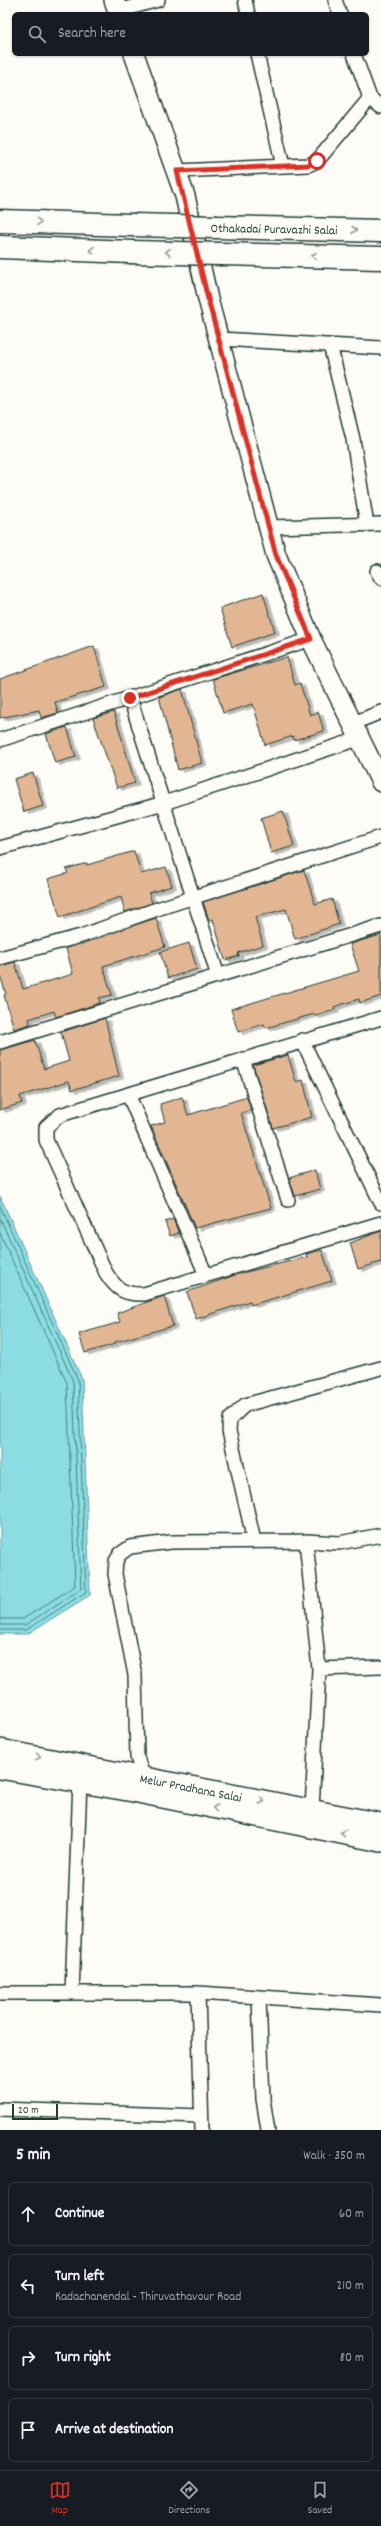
<!DOCTYPE html>
<meta charset="utf-8">
<style>
:root{--surface:#171b24;--page:#242831;--text:#f1f3f6;--muted:#9ea1a6;--line:#363941;--accent:#d93025}
body{margin:0;font-family:Dekko,sans-serif;background:var(--page);color:var(--text)}
.scale{position:absolute;left:12px;bottom:10px;width:46px;box-sizing:border-box;padding-left:4px;border:2px solid #1f3d34;border-top:0;font-size:11px;line-height:14px;white-space:nowrap;color:#1f3d34;-webkit-text-stroke:3px #fdfcf7;paint-order:stroke}
.stop{position:absolute;width:12px;height:12px;margin:-9px;border:3px solid #d93025;border-radius:50%;background:#fff}
.stop.end{background:#d93025;border-color:#fff;box-shadow:0 1px 4px #0008}
.list{margin:0;padding:0;list-style:none}
h2{display:flex;justify-content:space-between;align-items:center;height:52px;margin:0;padding:0 16px;font-size:17px}
h2 small{font-size:13px;font-weight:400;color:var(--muted)}
.list li{display:grid;grid-template-columns:26px 1fr auto;gap:12px;align-items:center;box-sizing:border-box;height:64px;margin:0 8px 8px;padding:0 8px;border:1px solid var(--line);border-radius:6px}
.list b{display:block;font-size:15px;white-space:nowrap}
.list p{margin:0;font-size:13px;white-space:nowrap;color:var(--muted)}
.list em{font-size:13px;font-style:normal;color:var(--muted)}
.icon{flex:none;width:22px;height:22px;fill:none;stroke:currentColor;stroke-width:2;stroke-linecap:round;stroke-linejoin:round}
.map{position:relative;flex:none;width:381px;height:2130px;overflow:hidden}
.search{position:absolute;background:var(--surface);box-shadow:0 1px 3px #0004;left:12px;right:12px;top:12px;height:44px;display:flex;align-items:center;gap:10px;box-sizing:border-box;padding:0 14px;border-radius:6px;color:var(--muted);font-size:15px}
.sheet{height:340px;background:var(--surface)}
nav{display:flex;justify-content:space-around;align-items:center;box-sizing:border-box;height:56px;border-top:1px solid var(--line);background:var(--surface);font-size:11px;color:var(--muted)}
nav a{display:grid;justify-items:center;gap:2px}
nav .on{color:var(--accent)}
.map>svg:first-child{display:block}
</style>
<div class="map">
<svg width="381" height="2130" viewBox="0 0 381 2130">
<defs>
<filter id="shadow"><feDropShadow dx="4.5" dy="2.5" stdDeviation="0" flood-color="#0004"/></filter>
</defs>
<rect width="100%" height="100%" fill="#fdfcf7"/>
<filter id="ink" filterUnits="userSpaceOnUse"><feTurbulence type="fractalNoise" baseFrequency=".025" numOctaves="2"/><feDisplacementMap in="SourceGraphic" scale="8" xChannelSelector="R" yChannelSelector="G"/><feConvolveMatrix kernelMatrix="1 2 1 2 8 2 1 2 1" color-interpolation-filters="sRGB"/></filter>
<g filter="url(#ink)">
<!-- water -->
<path fill="#8bdde3" stroke="#609d9d" d="M0,1196L82,1379L90,1595L27,1634H0Z"/>
<g fill="none" stroke-linecap="round" stroke-linejoin="round">
<!-- shore -->
<path stroke="#4a7d7a" stroke-width="1" d="M0,1206L78,1380L86,1592L26,1630H0
M0,1218L73,1381L81,1589L25,1625H0
M0,1233L67,1383L75,1586L23,1619H0"/>
</g>
<!-- building -->
<path fill="#e2b593" stroke="#1f3d34" filter="url(#shadow)" d="M263,593L275,632L232,647L220,608Z
M94,646L106,687L55,702L58,713L41,718L39,710L0,718V679Z
M287,657L295,685L300,683L310,715L318,712L324,731L294,740L293,736L265,745L253,704L223,713L213,679Z
M182,689L202,763L178,770L159,697Z
M114,712L135,783L117,788L93,718Z
M67,727L76,757L55,763L46,734Z
M33,773L43,806L24,812L14,779Z
M283,811L294,846L271,853L261,818Z
M134,851L141,874L166,867L172,886L149,893L152,903L125,912L121,897L60,917L48,879L68,873L66,869L87,863V865Z
M304,870L315,904L332,899L339,924L295,939L286,909L255,917L263,945L238,953L239,956L225,960L213,919L209,920L203,902Z
M156,918L165,947L103,966L112,995L99,998L100,1003L56,1017L54,1011L29,1019L30,1024L14,1029L4,995L6,994L0,975V966L15,962L23,989L73,974L66,948Z
M381,935V996L360,1003L359,999L334,1007L335,1010L315,1016L314,1014L266,1028L264,1024L238,1032L231,1009L359,971L350,944Z
M189,943L197,969L168,978L160,952Z
M105,1018L119,1076L72,1090L69,1081L20,1096L22,1103L0,1110V1050L35,1040L44,1069L69,1061L61,1032Z
M288,1055L296,1082L303,1080L312,1117L273,1128L253,1065Z
M182,1097L188,1115L247,1097L251,1110L241,1113L271,1208L195,1228L151,1126L165,1122L160,1104Z
M315,1170L320,1189L295,1196L289,1178Z
M173,1219L179,1233L170,1236L165,1222Z
M381,1231V1262L358,1269L350,1243Z
M322,1250L332,1281L251,1305L250,1301L196,1319L187,1292L238,1274L307,1257L306,1254Z
M164,1296L173,1326L115,1342V1344L85,1353L79,1334L120,1322L117,1313Z"/>
<g fill="none" stroke-linecap="round" stroke-linejoin="round">
<defs>
<path id="street" d="M245,0L248,14
M335,0L340,14
M118,11L158,0
M257,54L283,166
M354,54L370,98L381,107
M177,171L308,165L317,161L370,98
M219,339L381,348
M330,345L353,439L367,525
M269,527L381,524
M377,571L381,578
M130,698L218,976
M351,724L381,712
M0,740L311,639
M0,848L164,803L358,739
M0,958L81,936L160,908L381,837
M381,1018L60,1115L46,1127V1140L106,1273C116,1289 124,1295 144,1294L381,1223
M302,1040L381,1203
M0,1042L381,926
M243,1059L288,1200
M128,1094L206,1275
M254,1541L229,1431L230,1419L245,1405L381,1368
M306,1541L339,1543L381,1535
M143,1777L137,1757L135,1675L115,1574L116,1561L120,1554L130,1547L171,1542L306,1541L319,1669L381,1667
M312,1810L319,1669
M0,1993H198
M72,1993L80,1781
M259,1998L263,2099L268,2130
M0,2109L201,2116
M202,2130L198,1993L381,2005"/>
<path id="secondary" d="M114,0L119,14
M134,54L185,196L208,299L276,555L311,639L381,782"/>
<path id="primary" d="M0,1750L381,1824
M0,1768L133,1791L381,1841"/>
<path id="highway" d="M0,221L132,225
M217,227L381,231
M0,247L131,252
M221,254L381,258"/>
</defs>
<!-- street casing -->
<use href="#street" stroke="#1f3d34" stroke-width="16"/>
<!-- secondary casing -->
<use href="#secondary" stroke="#1f3d34" stroke-width="22"/>
<!-- primary casing -->
<use href="#primary" stroke="#1f3d34" stroke-width="24"/>
<!-- highway casing -->
<use href="#highway" stroke="#1f3d34" stroke-width="25"/>
<!-- street -->
<use href="#street" stroke="#fdfcf7" stroke-width="13"/>
<!-- secondary -->
<use href="#secondary" stroke="#fdfcf7" stroke-width="19"/>
<!-- primary -->
<use href="#primary" stroke="#fdfcf7" stroke-width="21"/>
<!-- highway -->
<use href="#highway" stroke="#fdfcf7" stroke-width="22"/>
<defs>
<path id="highway-bridge" d="M132,225L217,227
M131,252L221,254"/>
</defs>
<!-- highway-bridge casing -->
<use href="#highway-bridge" stroke="#1f3d34" stroke-width="25" stroke-linecap="butt"/>
<!-- highway-bridge -->
<use href="#highway-bridge" stroke="#fdfcf7" stroke-width="22"/>
</g>
<!-- one-way arrows -->
<defs><path id="oneway-chevron" d="M-2-3.5L2.5 0L-2 3.5" fill="none" stroke-width="1.6" stroke-linecap="round" stroke-linejoin="round"/></defs>
<g stroke="#8e9c96">
<use href="#oneway-chevron" transform="translate(39 222) rotate(2)"/>
<use href="#oneway-chevron" transform="translate(354 230) rotate(2)"/>
<use href="#oneway-chevron" transform="translate(92 250) rotate(-178)"/>
<use href="#oneway-chevron" transform="translate(168 252) rotate(-179)"/>
<use href="#oneway-chevron" transform="translate(314 256) rotate(-179)"/>
<use href="#oneway-chevron" transform="translate(38 1757) rotate(11)"/>
<use href="#oneway-chevron" transform="translate(262 1801) rotate(11)"/>
<use href="#oneway-chevron" transform="translate(215 1808) rotate(-169)"/>
<use href="#oneway-chevron" transform="translate(343 1833) rotate(-168)"/>
</g>
</g>
<g fill="none" stroke-linecap="round" stroke-linejoin="round" filter="url(#ink)">
<!-- route -->
<path stroke="#d93025" stroke-width="5" d="M130,698L311,639L276,555L208,299L177,171L308,165L317,161"/>
</g>
<g text-anchor="middle" stroke-width="3" stroke-linejoin="round" paint-order="stroke">
<!-- street labels -->
<g font-size="13" fill="#1f3d34" stroke="#fdfcf7">
<text transform="translate(274 228) rotate(1)" y="5">Othakadai Puravazhi Salai</text>
<text transform="translate(191 1787) rotate(11)" y="5">Melur Pradhana Salai</text>
</g>
</g>
</svg>
<div class="scale">20 m</div>
<div class="stop" style="left:317px;top:161px"></div>
<div class="stop end" style="left:130px;top:698px"></div>
<div class="search"><svg class="icon" aria-label="search" viewBox="0 0 24 24"><circle cx="10" cy="10" r="6"/><path d="M15 15l6 6"/></svg>Search here</div>
</div>
<section class="sheet">
<h2>5 min<small>Walk · 350 m</small></h2>
<ul class="list">
<li><svg class="icon" aria-label="ahead" viewBox="0 0 24 24"><path d="M12 20V5M6 11l6-6 6 6"/></svg><div><b>Continue</b></div><em>60 m</em></li>
<li><svg class="icon" aria-label="left" viewBox="0 0 24 24"><path d="M17 20v-9H6M10 6l-5 5 5 5"/></svg><div><b>Turn left</b><p>Kadachanendal - Thiruvathavour Road</p></div><em>210 m</em></li>
<li><svg class="icon" aria-label="right" viewBox="0 0 24 24"><path d="M7 20v-9h11M14 6l5 5-5 5"/></svg><div><b>Turn right</b></div><em>80 m</em></li>
<li><svg class="icon" aria-label="arrive" viewBox="0 0 24 24"><path d="M6 21V4h12l-3 4 3 4H6"/></svg><div><b>Arrive at destination</b></div></li>
</ul>
</section>
<nav>
<a class="on"><svg class="icon" aria-label="map" viewBox="0 0 24 24"><path d="M3 6l6-2 6 2 6-2v14l-6 2-6-2-6 2zM9 4v14M15 6v14"/></svg>Map</a>
<a><svg class="icon" aria-label="directions" viewBox="0 0 24 24"><path d="M12 3l9 9-9 9-9-9zM9 14v-3h6M13 9l2 2-2 2"/></svg>Directions</a>
<a><svg class="icon" aria-label="saved" viewBox="0 0 24 24"><path d="M7 4h10v16l-5-4-5 4z"/></svg>Saved</a>
</nav>
